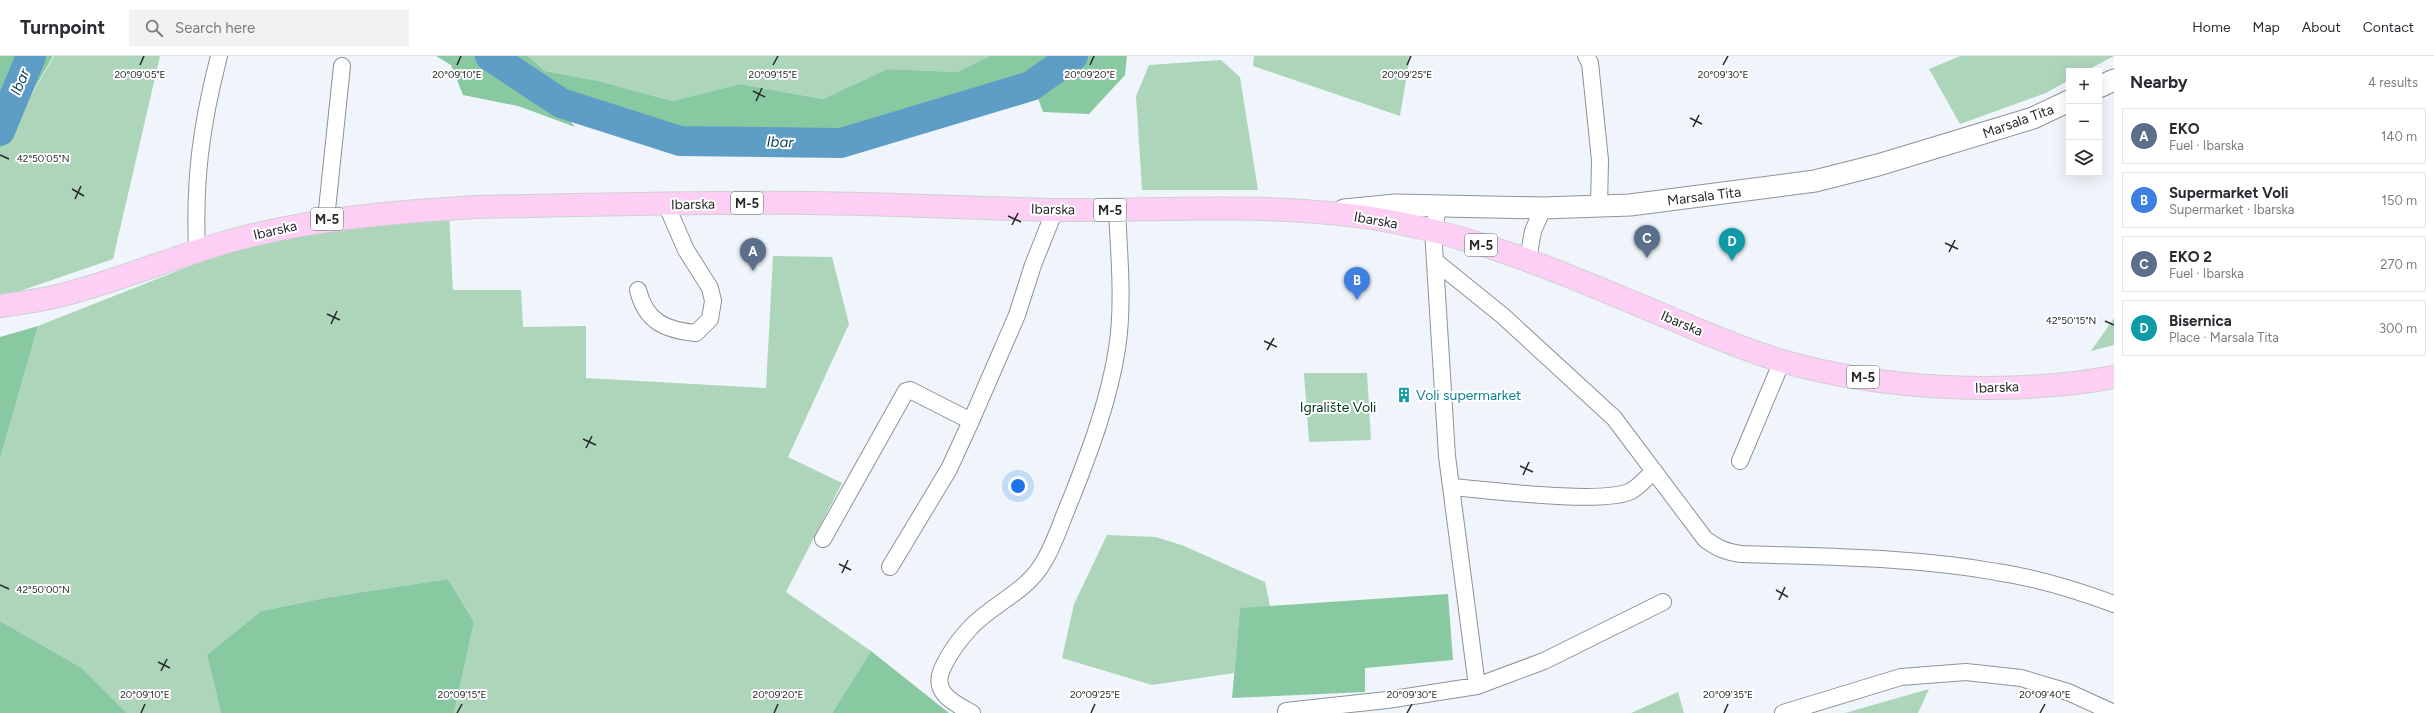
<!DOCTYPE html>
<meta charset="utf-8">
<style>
:root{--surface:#fff;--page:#f2f2f3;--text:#2b2b33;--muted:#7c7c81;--line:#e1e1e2;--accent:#d93025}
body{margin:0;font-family:Figtree,sans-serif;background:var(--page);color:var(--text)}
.controls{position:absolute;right:12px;top:12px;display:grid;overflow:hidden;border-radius:0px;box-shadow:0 4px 16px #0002}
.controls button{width:36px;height:36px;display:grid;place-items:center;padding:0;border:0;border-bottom:1px solid var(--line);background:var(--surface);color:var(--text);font:20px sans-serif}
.you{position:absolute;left:1018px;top:430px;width:14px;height:14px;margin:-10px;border:3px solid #fff;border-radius:50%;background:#1a73e8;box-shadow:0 0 0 6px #1a73e833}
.badge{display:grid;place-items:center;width:26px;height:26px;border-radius:50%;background:var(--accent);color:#fff;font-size:13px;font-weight:700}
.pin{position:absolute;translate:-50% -33px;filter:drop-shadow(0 1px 2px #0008)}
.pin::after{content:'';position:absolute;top:21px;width:14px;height:12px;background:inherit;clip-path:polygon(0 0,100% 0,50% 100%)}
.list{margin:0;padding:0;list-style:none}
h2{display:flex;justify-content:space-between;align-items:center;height:52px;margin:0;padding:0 16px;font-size:17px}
h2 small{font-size:13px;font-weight:400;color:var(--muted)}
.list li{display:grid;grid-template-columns:26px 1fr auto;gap:12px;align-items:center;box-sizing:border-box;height:56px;margin:0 8px 8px;padding:0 8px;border:1px solid var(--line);border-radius:0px}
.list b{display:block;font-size:15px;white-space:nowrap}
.list p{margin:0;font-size:13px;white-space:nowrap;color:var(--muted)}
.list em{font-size:13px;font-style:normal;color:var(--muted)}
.icon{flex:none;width:22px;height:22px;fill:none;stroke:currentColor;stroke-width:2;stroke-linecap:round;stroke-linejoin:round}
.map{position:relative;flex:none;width:2114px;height:657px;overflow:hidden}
header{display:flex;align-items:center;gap:24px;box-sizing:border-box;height:56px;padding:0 20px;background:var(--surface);border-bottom:1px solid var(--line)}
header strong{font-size:19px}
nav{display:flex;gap:22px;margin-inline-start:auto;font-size:14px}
.search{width:280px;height:36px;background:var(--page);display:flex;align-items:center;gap:10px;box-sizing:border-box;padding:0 14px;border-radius:0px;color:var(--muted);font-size:15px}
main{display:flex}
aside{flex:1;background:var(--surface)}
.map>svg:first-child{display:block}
</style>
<header>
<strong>Turnpoint</strong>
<div class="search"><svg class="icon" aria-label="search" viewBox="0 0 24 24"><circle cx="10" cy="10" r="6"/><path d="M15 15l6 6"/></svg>Search here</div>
<nav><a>Home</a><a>Map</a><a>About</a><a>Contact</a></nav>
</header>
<main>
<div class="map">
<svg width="2114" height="657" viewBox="0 0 2114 657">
<rect width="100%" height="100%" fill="#eff5fa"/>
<!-- green -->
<path fill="#acd5ba" d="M54,0H160L113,203L17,236L0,238V93Z
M528,0H990L957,16L887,13L823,43L740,28L672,45L599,25L545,15Z
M1254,0H1410L1400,60L1253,10Z
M1960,0H2114L2086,15H2069V24L2046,37L1960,68L1929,13Z
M1221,4L1240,21L1258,134H1142L1136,40L1149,9Z
M449,158L453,234H521L523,271L586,270V322L766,332L773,200L832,201L849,268L788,401L842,427L786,536L871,595L832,657H454L474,566L448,523L330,541L261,555L207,599L221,657H127L82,612L0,565V403L38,270L200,206L277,181Z
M2114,262V289L2091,295Z
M1304,317H1367L1371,384L1309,386Z
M1107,479L1156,481L1184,490L1265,526L1270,550L1240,553L1234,617L1152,629L1062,602L1074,548Z
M1929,633L1918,657H1845Z
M1678,636L1684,657H1631Z"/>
<!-- forest -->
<path fill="#89c9a1" d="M0,0H21L0,51Z
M40,0H53L0,93V90Z
M436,0H480L564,57L575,71L518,50L463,39L451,9Z
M509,0H528L545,15L599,25L672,45L740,28L823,43L887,13L957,16L990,0H1060L1027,25L842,80L684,74L568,39Z
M1087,0H1127L1125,19L1089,58L1043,56L1036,37Z
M38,270L0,403V281Z
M448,523L474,566L454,657H221L207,599L261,555L330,541Z
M1448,538L1453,604L1365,612V636L1232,642L1240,552Z
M0,565L82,612L127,657H0Z
M871,595L949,657H832Z"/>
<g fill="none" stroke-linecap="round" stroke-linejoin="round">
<!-- river -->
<path stroke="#5e9dc5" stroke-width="30" d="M490,0L561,47L680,85L841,87L1031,30L1073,0
M0,75L31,0"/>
<defs>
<path id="minor" d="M1586,0L1590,7L1600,104L1599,151
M1439,150L1433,174L1447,400L1477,630
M326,163L342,10
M197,195C194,123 201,70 219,0
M1528,203L1533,175L1543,152
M1435,205L1503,260L1614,362L1705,483C1717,492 1726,496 1741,498C1826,501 1913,501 1997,516C2037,522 2076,534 2114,548
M638,234C646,266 665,274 696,277L710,263L713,245L710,232L686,194L666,148
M1740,405L1782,305
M1452,431C1488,434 1603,449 1631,435C1639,431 1647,421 1654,415
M823,483L906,335L910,334L971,365
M890,511L949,413L971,365L1017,259L1033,209L1055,154
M1286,655L1387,644L1477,630L1544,605L1663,546
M972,657C956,648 933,638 941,616C947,600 960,583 971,571C994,547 1026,536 1043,507C1055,488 1062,463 1071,443C1090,395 1109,344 1117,293C1124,247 1119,199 1117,154
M1783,657L1901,621L1966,616L2021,622L2068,636L2114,657"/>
<path id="tertiary" d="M2099,31L2114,24
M1344,154L1396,149L1543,152L1630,149L1815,125L1878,109L2033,62L2069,45"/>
<path id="primary" d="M0,250C28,246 56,242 83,233C136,218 187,196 241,182C318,162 396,156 475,151C586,149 698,146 810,147C891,148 972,152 1053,154C1159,155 1265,146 1371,162C1476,178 1575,222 1672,263C1708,278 1744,294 1782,305C1882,334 2011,340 2114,321"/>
</defs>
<!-- minor casing -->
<use href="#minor" stroke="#8d9398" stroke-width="18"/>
<!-- tertiary casing -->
<use href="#tertiary" stroke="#8d9398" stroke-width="23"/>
<!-- primary casing -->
<use href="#primary" stroke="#cfd0d0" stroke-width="24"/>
<!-- minor -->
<use href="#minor" stroke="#fff" stroke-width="16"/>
<!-- tertiary -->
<use href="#tertiary" stroke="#fff" stroke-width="21"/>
<!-- primary -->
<use href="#primary" stroke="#fdcff4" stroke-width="22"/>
</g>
<!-- ticks -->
<path fill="none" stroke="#26282a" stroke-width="1.5" d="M140,9L144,0M457,9L461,0M773,9L778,0M1090,9L1094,0M1407,9L1411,0M1723,9L1728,0M753,35L765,41M756,45L762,32M1690,62L1702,68M1693,71L1699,59M0,99L9,103M72,133L84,140M75,143L81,130M1008,160L1021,166M1012,169L1018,157M1945,187L1958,193M1949,196L1955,184M327,258L340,264M2105,265L2114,269M331,268L337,255M1264,285L1277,291M1267,294L1274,282M583,383L596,389M586,392L592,380M1520,410L1533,416M1523,419L1529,406M839,508L851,514M842,517L848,504M0,529L9,533M1776,534L1788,541M1779,544L1785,531M158,606L170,612M161,615L167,603M141,657L145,648M457,657L462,648M774,657L778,648M1091,657L1095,648M1407,657L1412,648M1724,657L1728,648M2040,657L2045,648"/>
<!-- icons -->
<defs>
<symbol id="building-bare" viewBox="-9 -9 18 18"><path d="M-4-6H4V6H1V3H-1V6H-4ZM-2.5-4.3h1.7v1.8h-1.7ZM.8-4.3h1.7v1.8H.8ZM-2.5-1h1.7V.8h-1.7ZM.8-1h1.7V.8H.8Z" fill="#0f9aa8" stroke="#fff" stroke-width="2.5" paint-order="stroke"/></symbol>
</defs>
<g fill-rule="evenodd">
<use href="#building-bare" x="1393" y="328" width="22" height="22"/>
</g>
<g text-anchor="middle" stroke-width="4" stroke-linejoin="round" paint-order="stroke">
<!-- shield labels -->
<g fill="#fff" stroke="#67686a" stroke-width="1">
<rect x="731" y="136" width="32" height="22" rx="3"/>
<rect x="1094" y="143" width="32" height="22" rx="3"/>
<rect x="311" y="152" width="32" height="22" rx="3"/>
<rect x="1465" y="178" width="32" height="22" rx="3"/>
<rect x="1847" y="310" width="32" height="22" rx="3"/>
</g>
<g font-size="13" font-weight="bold" fill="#26282a">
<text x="747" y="152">M-5</text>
<text x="1110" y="159">M-5</text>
<text x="327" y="168">M-5</text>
<text x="1481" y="194">M-5</text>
<text x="1863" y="326">M-5</text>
</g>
<!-- street labels -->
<g font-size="14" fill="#26282a" stroke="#fff">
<text transform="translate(2018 65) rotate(-20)" y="5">Marsala Tita</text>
<text transform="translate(1704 140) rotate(-7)" y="5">Marsala Tita</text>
<text transform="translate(693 148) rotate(-1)" y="5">Ibarska</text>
<text transform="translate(1053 153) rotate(1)" y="5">Ibarska</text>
<text transform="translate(1376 164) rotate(10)" y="5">Ibarska</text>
<text transform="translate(275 174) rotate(-13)" y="5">Ibarska</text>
<text transform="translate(1682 267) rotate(23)" y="5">Ibarska</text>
<text transform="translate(1997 331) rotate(-2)" y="5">Ibarska</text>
</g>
<!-- culture labels -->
<g font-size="14" fill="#0d838f" stroke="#fff" text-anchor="start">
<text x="1416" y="344">Voli supermarket</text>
</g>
<!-- park labels -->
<g font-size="14" fill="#00331a" stroke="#fff">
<text x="1338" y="356">Igralište Voli</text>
</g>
<!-- water labels -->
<g font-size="15" font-style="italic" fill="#0e425d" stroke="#fff">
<text transform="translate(20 26) rotate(-67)" y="5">Ibar</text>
<text transform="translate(780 86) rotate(1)" y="5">Ibar</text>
</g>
</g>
<g font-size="10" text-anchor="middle" fill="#26282a" stroke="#fff" stroke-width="4" stroke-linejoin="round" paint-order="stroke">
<text x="140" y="22">20°09'05"E</text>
<text x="457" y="22">20°09'10"E</text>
<text x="773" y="22">20°09'15"E</text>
<text x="1090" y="22">20°09'20"E</text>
<text x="1407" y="22">20°09'25"E</text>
<text x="1723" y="22">20°09'30"E</text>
<text x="43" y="106">42°50'05"N</text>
<text x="2071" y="268">42°50'15"N</text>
<text x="43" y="537">42°50'00"N</text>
<text x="145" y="642">20°09'10"E</text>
<text x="462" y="642">20°09'15"E</text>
<text x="778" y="642">20°09'20"E</text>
<text x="1095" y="642">20°09'25"E</text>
<text x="1412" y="642">20°09'30"E</text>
<text x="1728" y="642">20°09'35"E</text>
<text x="2045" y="642">20°09'40"E</text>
</g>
</svg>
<div class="controls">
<button>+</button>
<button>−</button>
<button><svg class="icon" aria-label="layers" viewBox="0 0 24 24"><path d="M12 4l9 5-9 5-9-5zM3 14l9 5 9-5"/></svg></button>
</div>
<div class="you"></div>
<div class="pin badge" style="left:753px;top:215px;background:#5c6f8a">A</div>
<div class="pin badge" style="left:1357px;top:244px;background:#3f7fe0">B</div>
<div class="pin badge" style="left:1647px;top:202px;background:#5c6f8a">C</div>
<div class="pin badge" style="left:1732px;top:205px;background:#0f9aa8">D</div>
</div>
<aside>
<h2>Nearby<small>4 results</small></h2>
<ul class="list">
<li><span class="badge" style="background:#5c6f8a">A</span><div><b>EKO</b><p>Fuel · Ibarska</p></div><em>140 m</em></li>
<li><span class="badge" style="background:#3f7fe0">B</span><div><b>Supermarket Voli</b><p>Supermarket · Ibarska</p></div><em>150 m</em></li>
<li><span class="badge" style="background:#5c6f8a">C</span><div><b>EKO 2</b><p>Fuel · Ibarska</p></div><em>270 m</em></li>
<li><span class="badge" style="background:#0f9aa8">D</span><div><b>Bisernica</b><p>Place · Marsala Tita</p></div><em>300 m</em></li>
</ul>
</aside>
</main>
